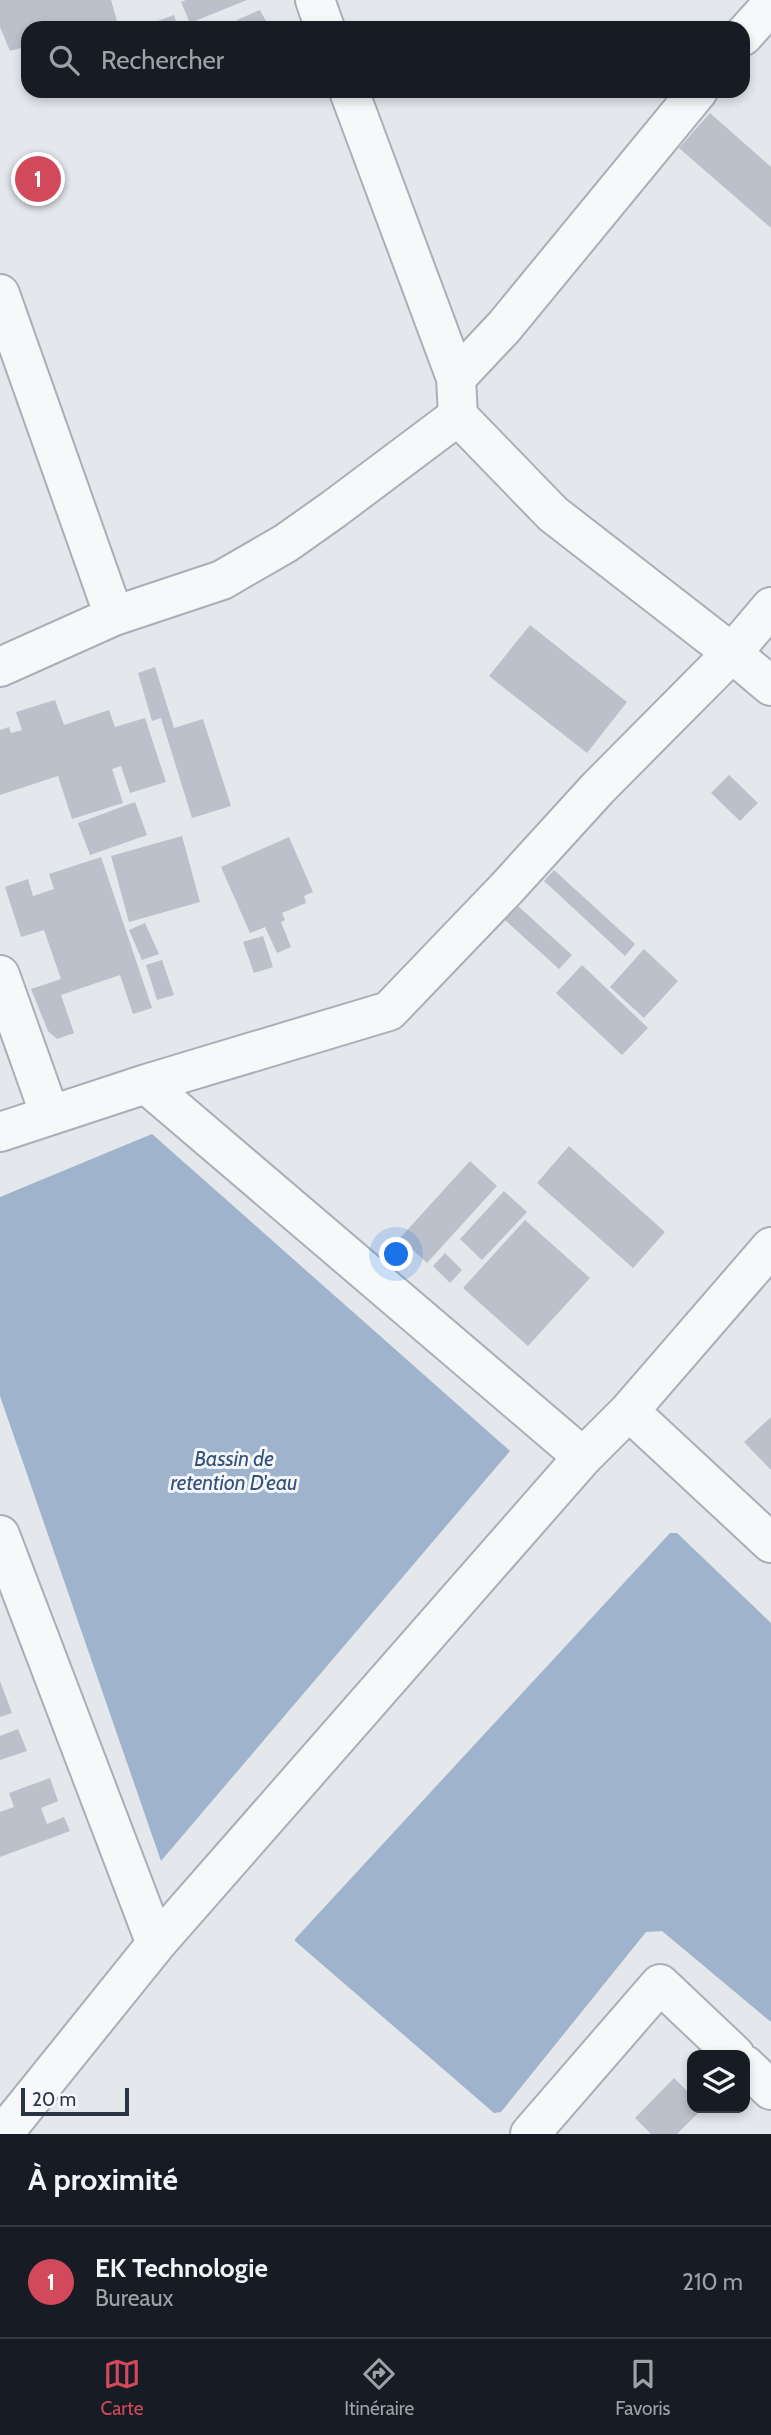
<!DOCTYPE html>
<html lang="fr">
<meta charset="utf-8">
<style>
:root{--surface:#171b24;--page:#242831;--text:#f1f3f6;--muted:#9ea1a6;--line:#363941;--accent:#d1495b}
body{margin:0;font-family:Cabin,sans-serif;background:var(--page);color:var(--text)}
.controls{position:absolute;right:21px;bottom:21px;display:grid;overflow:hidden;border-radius:14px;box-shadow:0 4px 10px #0003}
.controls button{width:63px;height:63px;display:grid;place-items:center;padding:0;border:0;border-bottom:2px solid var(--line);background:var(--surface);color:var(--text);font:35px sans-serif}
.scale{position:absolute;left:21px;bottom:18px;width:108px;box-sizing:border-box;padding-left:7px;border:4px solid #2b3445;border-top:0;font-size:19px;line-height:24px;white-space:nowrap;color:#2b3445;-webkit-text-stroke:5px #f4f6f9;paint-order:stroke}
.you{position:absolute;left:397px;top:1255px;width:24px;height:24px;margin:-18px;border:5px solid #fff;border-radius:50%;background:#1a73e8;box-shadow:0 0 0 10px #1a73e833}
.badge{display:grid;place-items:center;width:46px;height:46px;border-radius:50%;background:var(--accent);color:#fff;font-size:23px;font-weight:700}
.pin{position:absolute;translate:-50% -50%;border:4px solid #fff;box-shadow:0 2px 7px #0006}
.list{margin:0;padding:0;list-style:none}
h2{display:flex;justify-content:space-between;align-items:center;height:91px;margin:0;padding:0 28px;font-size:30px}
h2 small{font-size:23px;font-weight:400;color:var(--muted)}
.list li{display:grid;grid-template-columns:46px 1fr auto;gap:21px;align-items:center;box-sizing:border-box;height:112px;padding:0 28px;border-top:2px solid var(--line)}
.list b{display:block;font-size:26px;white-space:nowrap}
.list p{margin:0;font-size:23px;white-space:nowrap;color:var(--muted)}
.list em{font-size:23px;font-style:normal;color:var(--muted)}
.icon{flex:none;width:38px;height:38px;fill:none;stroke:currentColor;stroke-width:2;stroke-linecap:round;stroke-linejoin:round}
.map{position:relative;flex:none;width:771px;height:2134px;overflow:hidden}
.search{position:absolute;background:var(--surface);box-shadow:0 4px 10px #0003;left:21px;right:21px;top:21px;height:77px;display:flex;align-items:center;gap:18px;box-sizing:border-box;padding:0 24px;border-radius:21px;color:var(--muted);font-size:26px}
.sheet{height:203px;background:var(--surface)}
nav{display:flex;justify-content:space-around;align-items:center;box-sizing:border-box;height:98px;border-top:2px solid var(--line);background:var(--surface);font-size:19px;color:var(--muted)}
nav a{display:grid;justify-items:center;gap:4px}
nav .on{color:var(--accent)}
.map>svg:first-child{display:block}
</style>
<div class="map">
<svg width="771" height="2134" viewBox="0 0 771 2134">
<rect width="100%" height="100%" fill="#e4e7ec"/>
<!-- water -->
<path fill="#9fb4cc" d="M152,1134L510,1451L161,1861L0,1396V1197Z
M670,1533H677L771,1623V2022L662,1931L646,1932L501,2112L494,2113L295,1941V1939Z"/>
<!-- building -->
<path fill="#bbc0ca" d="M0,0H111L117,21L94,28H28V46L10,51L0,27Z
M186,0H247L190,23L181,2Z
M260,10L266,21L251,28H241L237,20Z
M174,15L178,28H139Z
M710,113L771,167V228L679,148Z
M530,625L627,702L587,753L489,676Z
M155,667L174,728L203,719L231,806L192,818L161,718L152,721L138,673Z
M55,700L64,725L109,710L115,727L145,718L166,782L130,793L121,766L112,769L123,803L72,819L58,776L0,795V730L9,727L11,733L22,730L16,712Z
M729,775L758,803L740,821L711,793Z
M135,802L147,835L90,855L78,823Z
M182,836L200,902L129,922L111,856Z
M289,837L313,892L304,896L306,903L282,913L285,920L281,922L291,947L277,953L265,927L250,933L221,867Z
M101,857L152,1008L133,1014L120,975L61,995L74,1033L57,1039L48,1031L31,989L61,979L44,930L21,937L5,887L28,879L33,896L54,889L49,874Z
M554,870L635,944L625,956L544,881Z
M518,906L572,955L559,969L505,920Z
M145,923L159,954L142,960L129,930Z
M263,936L273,967L254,973L243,942Z
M644,949L678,981L644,1018L610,987Z
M162,960L174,995L157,1000L146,965Z
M582,965L648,1028L622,1055L556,993Z
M569,1146L665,1232L633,1268L537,1183Z
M470,1161L497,1186L427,1263L400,1238Z
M504,1191L527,1212L482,1260L460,1239Z
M525,1220L590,1278L528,1346L463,1288Z
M445,1253L462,1270L450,1283L433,1266Z
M771,1417V1470L744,1442Z
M0,1681L12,1713L0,1717Z
M18,1729L27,1751L0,1760V1736Z
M50,1778L58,1801L41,1808L47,1824L64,1817L70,1831L0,1857V1812L14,1807L9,1793Z
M674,2078L692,2096V2108H703L677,2134H651L635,2118Z"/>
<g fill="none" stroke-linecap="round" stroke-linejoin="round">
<defs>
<path id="minor" d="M315,0L325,28
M743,36L771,5
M349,91L456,378
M0,294L114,616
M458,416L553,514L732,653L771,686
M0,667L114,616L222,580L286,543L334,509L458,416L456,378L504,327L698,91
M0,975L50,1115
M146,1084L583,1457
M0,1132L146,1084L389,1011L506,889L598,788L732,653L771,607
M629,1411L771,1543
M0,1535L156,1944
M745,2065L771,2090
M3,2134L156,1944L583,1457L629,1411L771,1247
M530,2134L660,1984L735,2055"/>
</defs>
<!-- minor casing -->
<use href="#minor" stroke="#a9aeb7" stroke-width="42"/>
<!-- minor -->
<use href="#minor" stroke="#f7f8fa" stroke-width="38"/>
</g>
<g text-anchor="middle" stroke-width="6" stroke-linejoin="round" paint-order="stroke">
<!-- water labels -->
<g font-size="21" font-style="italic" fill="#34527a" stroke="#f4f6f9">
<text x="234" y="1466">Bassin de<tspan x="234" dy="24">retention D'eau</tspan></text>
</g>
</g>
</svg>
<div class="controls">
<button><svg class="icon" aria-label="layers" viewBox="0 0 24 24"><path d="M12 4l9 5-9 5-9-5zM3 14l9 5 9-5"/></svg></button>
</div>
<div class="scale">20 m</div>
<div class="you"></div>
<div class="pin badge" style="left:38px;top:179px">1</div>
<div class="search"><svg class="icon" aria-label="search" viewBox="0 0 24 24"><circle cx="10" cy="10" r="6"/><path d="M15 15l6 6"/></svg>Rechercher</div>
</div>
<section class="sheet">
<h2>À proximité<small></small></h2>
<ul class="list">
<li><span class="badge">1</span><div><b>EK Technologie</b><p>Bureaux</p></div><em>210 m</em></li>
</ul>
</section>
<nav>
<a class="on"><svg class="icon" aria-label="map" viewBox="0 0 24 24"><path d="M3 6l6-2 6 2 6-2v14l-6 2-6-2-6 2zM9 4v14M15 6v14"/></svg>Carte</a>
<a><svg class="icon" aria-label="directions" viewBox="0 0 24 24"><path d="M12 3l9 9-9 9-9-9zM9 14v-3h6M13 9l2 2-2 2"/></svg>Itinéraire</a>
<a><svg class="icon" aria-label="saved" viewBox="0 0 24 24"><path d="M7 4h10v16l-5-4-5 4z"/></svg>Favoris</a>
</nav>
